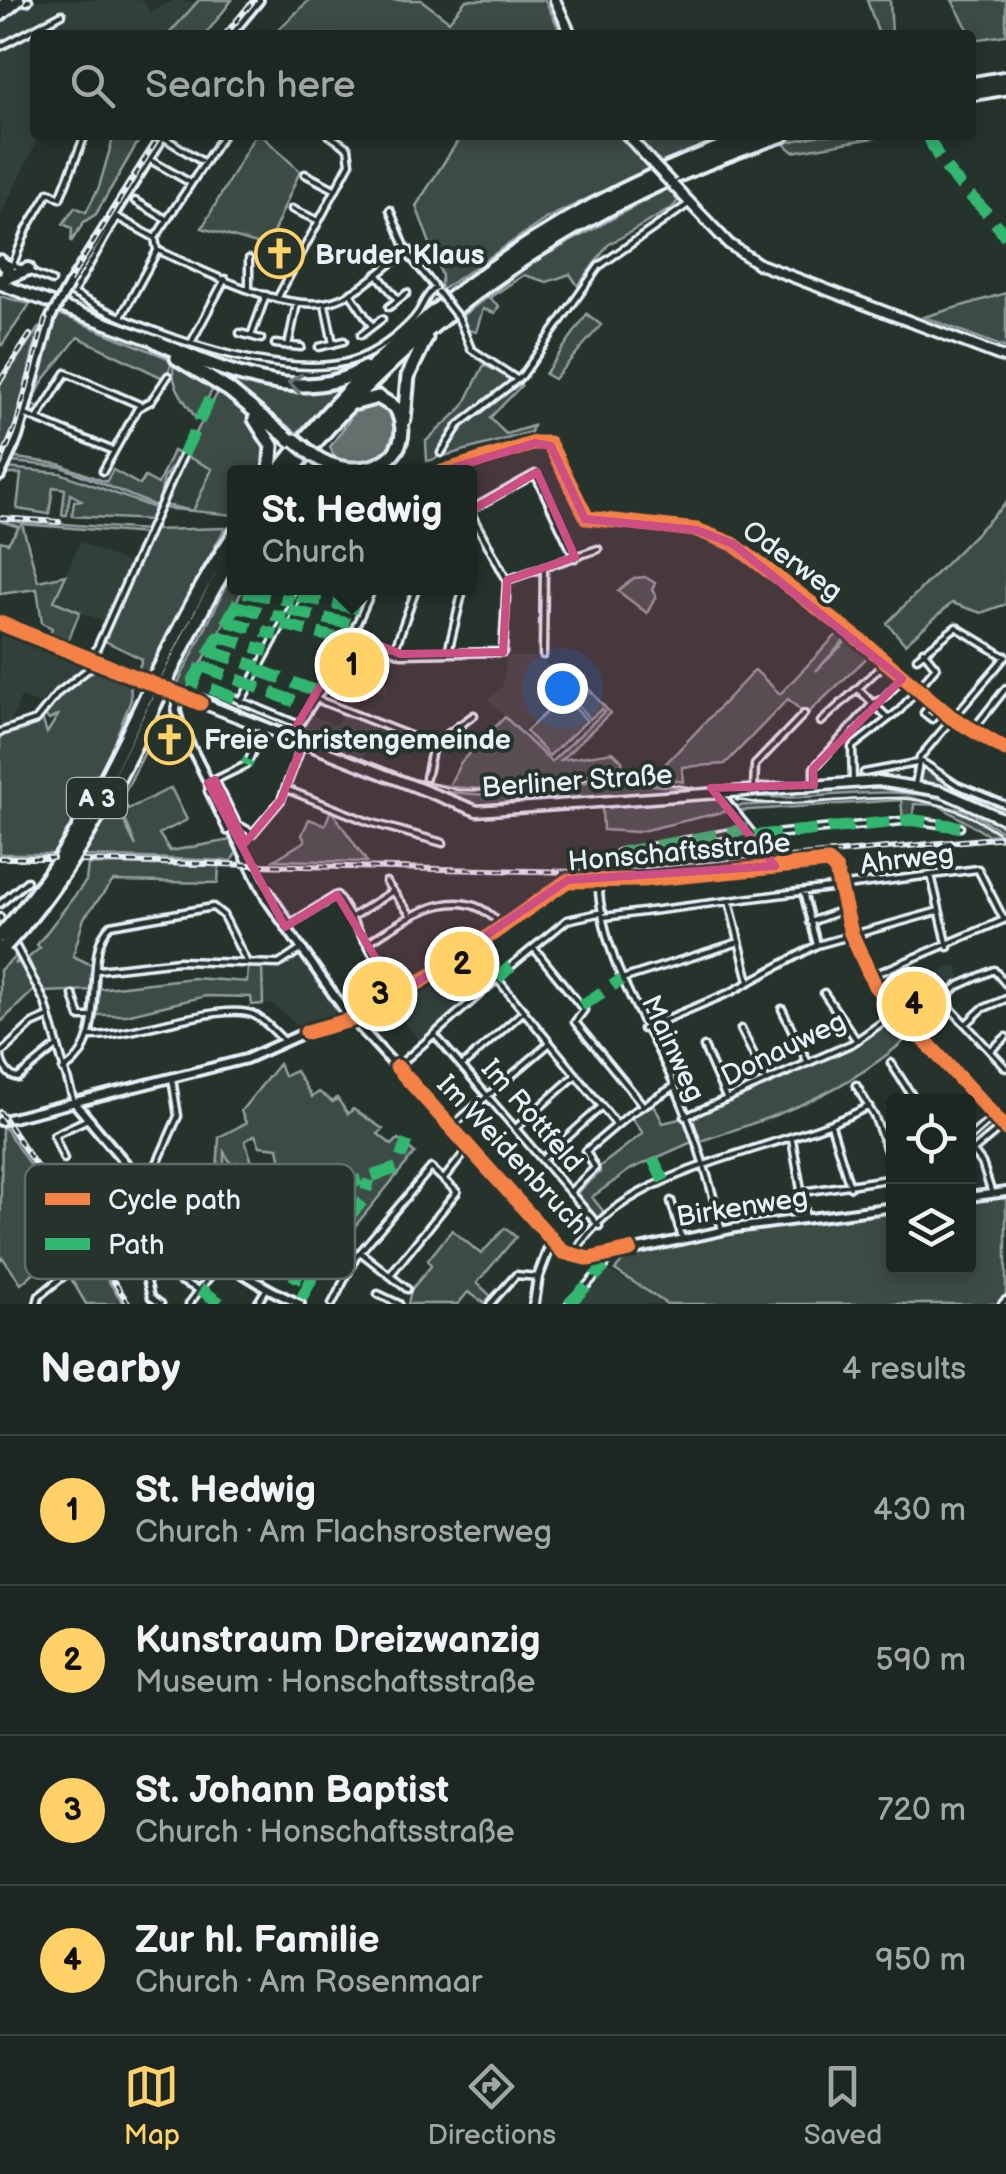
<!DOCTYPE html>
<meta charset="utf-8">
<style>
:root{--surface:#1c2622;--page:#29322f;--text:#f1f3f6;--muted:#a0a5a5;--line:#3a4340;--accent:#ffd166}
body{margin:0;font-family:"Balsamiq Sans",sans-serif;background:var(--page);color:var(--text)}
.controls{position:absolute;right:30px;bottom:30px;display:grid;overflow:hidden;border-radius:10px;box-shadow:0 5px 15px #0003}
.controls button{width:90px;height:90px;display:grid;place-items:center;padding:0;border:0;border-bottom:2px solid var(--line);background:var(--surface);color:var(--text);font:50px sans-serif}
.you{position:absolute;left:562px;top:688px;width:35px;height:35px;margin:-25px;border:8px solid #fff;border-radius:50%;background:#1a73e8;box-shadow:0 0 0 15px #1a73e833}
.badge{display:grid;place-items:center;width:65px;height:65px;border-radius:50%;background:var(--accent);color:#111;font-size:32px;font-weight:700}
.pin{position:absolute;translate:-50% -50%;border:5px solid #fff;box-shadow:0 2px 10px #0006}
.popup{position:absolute;left:227px;top:465px;width:250px;height:130px;box-sizing:border-box;display:grid;place-content:center;border-radius:10px;background:var(--surface);filter:drop-shadow(0 2px 8px #0005);font-size:32px;white-space:nowrap;color:var(--muted)}
.popup b{font-size:38px;color:var(--text)}
.popup::after{content:'';position:absolute;left:50%;top:100%;margin-left:-20px;border:20px solid transparent;border-top-color:var(--surface)}
.list{margin:0;padding:0;list-style:none}
h2{display:flex;justify-content:space-between;align-items:center;height:130px;margin:0;padding:0 40px;font-size:42px}
h2 small{font-size:32px;font-weight:400;color:var(--muted)}
.list li{display:grid;grid-template-columns:65px 1fr auto;gap:30px;align-items:center;box-sizing:border-box;height:150px;padding:0 40px;border-top:2px solid var(--line)}
.list b{display:block;font-size:38px;white-space:nowrap}
.list p{margin:0;font-size:32px;white-space:nowrap;color:var(--muted)}
.list em{font-size:32px;font-style:normal;color:var(--muted)}
.icon{flex:none;width:55px;height:55px;fill:none;stroke:currentColor;stroke-width:2;stroke-linecap:round;stroke-linejoin:round}
.map{position:relative;flex:none;width:1006px;height:1304px;overflow:hidden}
.search{position:absolute;background:var(--surface);box-shadow:0 5px 15px #0003;left:30px;right:30px;top:30px;height:110px;display:flex;align-items:center;gap:25px;box-sizing:border-box;padding:0 35px;border-radius:10px;color:var(--muted);font-size:38px}
.sheet{height:730px;background:var(--surface)}
nav{display:flex;justify-content:space-around;align-items:center;box-sizing:border-box;height:140px;border-top:2px solid var(--line);background:var(--surface);font-size:28px;color:var(--muted)}
nav a{display:grid;justify-items:center;gap:5px}
nav .on{color:var(--accent)}
.map>svg:first-child{display:block}
</style>
<div class="map">
<svg width="1006" height="1304" viewBox="0 0 1006 1304">
<rect width="100%" height="100%" fill="#26332d"/>
<filter id="ink" filterUnits="userSpaceOnUse"><feTurbulence type="fractalNoise" baseFrequency=".01" numOctaves="2"/><feDisplacementMap in="SourceGraphic" scale="20" xChannelSelector="R" yChannelSelector="G"/><feConvolveMatrix kernelMatrix="1 2 1 2 8 2 1 2 1" color-interpolation-filters="sRGB"/></filter>
<g filter="url(#ink)">
<!-- built -->
<path fill="#333f3a" d="M32,0H143L150,13L175,0L201,3L168,35H35V135H40L0,216V22Z
M184,455L213,468L193,511L164,505Z
M80,542L131,565L105,623L54,601Z
M0,627L85,663L83,671L56,690L45,706L21,697L8,728L0,730Z
M507,657H539L554,673L556,699L521,731L488,700L502,687Z
M384,659L388,692L364,693V664Z
M342,712L376,725L363,758L298,731L308,713L336,725Z
M302,955L342,1016L339,1019L303,1029L273,1005L264,1004L262,966H280Z
M479,960L494,979L421,1042L388,1005L448,969L460,984L476,972L472,965Z
M956,965L961,981L937,998L921,979Z
M0,1106L3,1112L132,1304H124L6,1130Z
M605,1269L644,1290L662,1304H572Z"/>
<!-- green -->
<path fill="#3e4b47" stroke="#939ea0" stroke-width="2.5" d="M199,0H232L205,35H168Z
M309,0H421L449,21L466,0H545L562,35H273Z
M867,0H890L892,35H879Z
M952,0H1006V35L974,40Z
M114,135H142L96,214L84,222L71,242L72,228L63,224L75,207L86,212L99,187Z
M255,135L262,136L300,171L267,247L202,228Z
M454,135H618L649,169L547,218L440,291L442,276L416,206L459,139Z
M635,135L658,139L734,135L657,164Z
M821,135H891L793,152L783,143Z
M668,188L678,201L672,208L608,245L578,286L570,274L547,282L524,275L489,298L499,306L495,313L483,309L476,332L464,329L462,316L532,263Z
M1006,293V348L924,317Z
M0,296L30,304L2,345L0,343Z
M57,313L173,360L165,379L78,337L43,381L32,404L39,408L35,416L26,414Z
M587,314L601,325L554,379L545,374Z
M39,327L15,426L0,460V385Z
M175,360C203,377 263,413 269,448C271,455 268,466 267,472H235L234,515L161,508L169,490L165,505L193,511L212,469L184,455L218,392L213,389L196,419C185,400 167,382 175,360Z
M484,365L512,379L450,430L436,459L427,461L426,441L463,407Z
M227,372L303,392L339,388L297,433L224,379Z
M517,385L521,386L490,418L506,434L533,426L531,432L444,456L458,431Z
M21,436L16,458L59,464L106,482L113,470L140,485L145,477L158,484L173,451L182,455L164,477L158,507L62,467L11,462Z
M7,468L60,473L157,509L152,520L72,516L74,501H83L70,494L67,515H62L65,489L53,487L49,514L17,509L21,474H4Z
M1006,503V604L981,613L952,603L905,644L887,623Z
M0,521H21L148,530L146,534L22,524L38,581L66,575L54,601L80,612L66,645L48,638L52,628L42,623L37,589L0,594V541L8,543L19,527Z
M225,528L146,675L138,671L142,659L103,640L152,530Z
M234,571L235,588H244L187,689L176,687Z
M645,577L655,583L652,590L656,596L647,613L618,591L634,578Z
M843,628L850,634L816,671L852,635L872,653L806,715L788,699L725,764L682,767L683,782L654,776L755,670L780,694Z
M94,669L130,681L131,700L102,772L56,854H0V736L24,730L42,718L47,733L59,714L49,720L45,715L60,695Z
M586,677L587,687L610,713L561,760L613,752L622,761L623,773C553,771 507,799 432,784L449,786L461,762L505,717L551,762L604,712L602,709L590,719L573,700L585,690L575,678Z
M564,696L587,721L549,756L526,731Z
M143,745L146,750L122,798L127,807L119,812L136,846L122,812L171,788L187,820L159,834L170,851L231,840L237,852L231,861L84,856Z
M923,765L938,779L1006,808V818L918,782Z
M605,779L688,789L499,807L466,803L417,784L448,792L500,796Z
M863,786L932,792L1006,823V833C985,823 968,807 945,800C879,781 810,805 745,795Z
M710,797L718,799L727,811L637,832L603,830L602,808Z
M908,797L961,810L999,834L988,835L938,805L914,804L913,816L903,819L901,800L735,811L732,806Z
M331,810L367,862L274,860L305,841L302,835L309,819L325,825Z
M88,864L219,866L218,883L113,881L84,918L73,956L96,967L93,990L43,992L28,958L40,948L37,945L86,881Z
M14,946L21,957L14,964L23,961L35,989L0,1023V970L15,957Z
M248,966H262L263,1004L252,1005L251,997L206,996L126,1015H95L98,989L193,978L247,982Z
M894,1017L911,1035C847,1092 777,1117 697,1142L688,1119L856,1043L860,1036Z
M279,1064L284,1076L296,1071L312,1097L319,1092L333,1102L337,1098L348,1114L353,1109L383,1129L378,1134L392,1145L398,1139L415,1153L324,1264L225,1210L232,1203L252,1198L267,1180L284,1177L278,1148L260,1146L255,1135L245,1141L252,1162L245,1170L237,1162L232,1165L224,1152V1193L230,1201L224,1209L211,1198L216,1194L219,1137L246,1123L241,1111Z
M652,1101L663,1123L683,1118L692,1142L631,1169L592,1197L607,1216L598,1223L577,1193L600,1172L599,1167L643,1133L630,1116Z
M2,1124L124,1304H86L56,1253L21,1284L3,1258L0,1260Z
M1006,1195V1304H667L615,1270L631,1252L732,1231L893,1210L894,1266H968L969,1200Z
M505,1228L516,1237L477,1283L492,1297L486,1304L468,1292L458,1304H408L411,1290L431,1266L428,1260L452,1230L481,1254Z"/>
<!-- water -->
<path fill="#636f6d" stroke="#98a3a5" stroke-width="2.5" d="M378,403L388,407L397,424L388,448L367,463L335,459L330,447L350,419L349,414L360,405Z"/>
<g fill="none" stroke-linecap="round" stroke-linejoin="round">
<defs>
<path id="minor" d="M27,2L29,0
M0,47L62,14
M163,137L201,161
M152,161L189,182
M305,174L336,190
M135,201L166,219
M292,209L319,221
M390,210L406,249
M115,216L155,238L157,250C203,270 293,320 341,298C365,288 383,268 404,254
M155,238L223,135
M405,250H409V255L404,254Z
M409,255L434,286
M5,262L52,281
M13,264L27,229L49,192L60,198L85,135
M377,274L398,300
M249,288V259
M69,291C132,329 295,390 364,356C382,348 407,329 418,313C424,304 426,295 435,288
M73,293L117,217
M350,293L372,326
M278,297L350,163L348,148L329,135
M325,304L333,344
M389,307L407,293
M121,317L157,251
M459,319L471,349L518,380
M240,333L261,339
M361,335L382,319
M251,336L266,295
M192,341L225,279
M275,344L301,347
M288,346L297,303
M319,347L344,341
M26,415L114,451
M37,419L66,373L140,405
M441,453L459,425L522,376L599,266L690,203
M103,471L138,408L151,401L168,376
M442,472L535,443H549L587,518L697,530L733,544L865,644L951,717L1006,750
M470,510L535,474L575,558
M507,580L598,549
M351,634L401,654L503,652L507,580L470,512
M394,651L415,592
M448,652L462,594
M543,655L544,567
M917,658L956,627L1005,657
M92,659L183,455
M859,690L888,718
M234,698L297,724
M316,699L433,745L474,715
M241,702L302,588
M932,703L924,713L932,719L940,709
M821,722L882,666
M973,730L1006,688
M0,732L36,720L58,693L95,664
M291,738L338,665L373,588
M249,760L263,728
M864,773L922,762L957,785L1006,805
M426,778L433,745
M215,780L237,824L253,833L281,800L303,743
M213,781L246,765
M853,781L852,747L900,710L936,667L923,651
M814,785V768L873,703L883,699L902,679
M915,785L920,757L1006,656
M210,787L208,791L227,831
M286,789L369,822L443,843
M754,789L755,765L804,714
M720,793L776,863
M754,836L912,820L960,827
M619,853L748,829
M931,875L948,947
M598,881C603,962 638,1006 670,1075C692,1124 709,1178 722,1230
M386,882L410,914
M268,889L290,922
M803,892L817,945
M729,901L749,981
M0,904L27,881
M0,917L5,927
M352,917L393,891
M604,917L978,869L1004,920
M810,922L843,910
M285,927L337,895L398,995
M12,939L45,1002L74,1102
M367,943C407,918 463,876 502,927
M472,948L617,1125
M534,948L584,1010L575,1022L642,1104
M511,966L567,920L603,912
M98,970L179,961L279,964L303,948
M869,977L1006,919
M622,979L736,943
M824,993L855,1038
M73,995L80,1017H92
M942,999L1006,1068
M782,1009L808,1063
M48,1017L32,1024L1,1053C0,1063 8,1077 18,1078L57,1046
M353,1021L448,965L567,881L642,880L828,862L836,870L851,933L875,986L1006,1129
M966,1024L982,1009L1006,999
M912,1028L958,986L994,970L1006,984
M643,1029L731,992L817,945L939,911
M741,1029L766,1080
M434,1034L599,1226
M89,1036C129,1038 228,999 256,1016C266,1022 277,1034 285,1042
M704,1047L726,1098
M990,1051L1006,1037
M891,1063L916,1102
M464,1064L524,1011
M397,1067L497,979
M63,1070C114,1041 79,953 111,925L213,907L223,915L247,963
M856,1085L875,1118L894,1169
M685,1117L853,1043L897,1012
M831,1125L850,1187
M451,1127L550,1043
M517,1127L576,1075
M792,1139L806,1218
M968,1139L994,1116
M968,1145L982,1163L992,1194
M975,1149L1006,1123
M544,1158L600,1108
M64,1159L54,1135L88,1119
M444,1179L467,1150
M148,1184L178,1116L172,1078
M572,1190L595,1168L586,1151L631,1113L675,1086
M79,1191L128,1168
M803,1192L894,1178
M150,1194C130,1216 112,1239 132,1266L143,1267L151,1297L161,1304
M671,1201L682,1238
M112,1210L131,1220
M217,1220L273,1259
M176,1223L202,1201L199,1179
M127,1226L138,1232L143,1267
M207,1234L225,1209
M172,1241L182,1229
M360,1252L407,1289
M575,1253C623,1164 786,1152 869,1106
M266,1268L283,1245
M179,1280L199,1290
M378,1294L399,1304
M37,1304L39,1296L66,1274
M189,1304L240,1236
M257,1304L267,1288
M332,1304L356,1257L431,1168L457,1192L390,1275
M490,1304L516,1275L538,1277
M569,1304L605,1266
M1002,1304L1006,1300"/>
<path id="tertiary" d="M230,35L259,0
M69,285L164,135
M0,476L18,437L51,317
M178,694L176,711L180,725L266,898L345,1011L566,1253L593,1259L735,1228L894,1207
M74,1102C145,1185 196,1259 300,1304
M0,1121L246,1059L313,1029L353,1021
M968,1197L1006,1192
M534,1304L538,1277L552,1240"/>
<path id="secondary" d="M555,0L571,35
M627,135L654,165
M672,184L729,244L759,264L1006,358
M0,623L148,682
M169,690L477,811L878,781L941,791L1006,820"/>
<path id="primary" d="M0,7L8,0
M0,16L19,0
M0,284L157,342"/>
<path id="trunk" d="M0,261L8,269L5,279
M0,280L28,269"/>
<path id="motorway" d="M971,84L1006,78
M971,94L1006,88
M157,342C216,368 304,408 364,368
M177,358L229,390L293,442
M255,419L272,446L270,472
M404,420L408,376L426,338
M313,455C356,487 422,461 396,408L378,397L356,403
M278,472C399,314 567,199 755,135
M291,472C417,312 590,198 783,135
M15,919C113,804 151,656 235,533
M22,927C117,816 159,675 235,552"/>
</defs>
<!-- minor casing -->
<use href="#minor" stroke="#e8f1f8" stroke-width="11"/>
<!-- tertiary casing -->
<use href="#tertiary" stroke="#e8f1f8" stroke-width="14"/>
<!-- secondary casing -->
<use href="#secondary" stroke="#e8f1f8" stroke-width="15"/>
<!-- primary casing -->
<use href="#primary" stroke="#e8f1f8" stroke-width="16"/>
<!-- trunk casing -->
<use href="#trunk" stroke="#e8f1f8" stroke-width="18"/>
<!-- motorway casing -->
<use href="#motorway" stroke="#e8f1f8" stroke-width="19"/>
<!-- minor -->
<use href="#minor" stroke="#26332d" stroke-width="4"/>
<!-- tertiary -->
<use href="#tertiary" stroke="#26332d" stroke-width="6"/>
<!-- secondary -->
<use href="#secondary" stroke="#26332d" stroke-width="8"/>
<!-- primary -->
<use href="#primary" stroke="#26332d" stroke-width="9"/>
<!-- trunk -->
<use href="#trunk" stroke="#26332d" stroke-width="10"/>
<!-- motorway -->
<use href="#motorway" stroke="#26332d" stroke-width="11"/>
<!-- tram -->
<path stroke="#e8f1f8" stroke-width="2.5" d="M0,622L169,689L203,694L289,730
M309,738L413,779L458,790L514,791L613,775L694,788
M736,800C841,817 907,766 1006,838"/>
<defs>
<path id="rail" d="M225,35L254,0
M0,381L30,335
M0,464L16,426L45,320L160,135
M0,518L59,522
M0,858H53
M81,861L617,873L1006,837
M0,1112L129,1304"/>
</defs>
<!-- rail casing -->
<use href="#rail" stroke="#e8f1f8" stroke-width="6"/>
<!-- rail -->
<use href="#rail" stroke="#26332d" stroke-width="2.5" stroke-dasharray="8" stroke-linecap="butt"/>
<defs>
<path id="minor-bridge" d="M438,292L459,319"/>
<path id="tertiary-bridge" d="M51,317L69,285"/>
<path id="secondary-bridge" d="M654,165L672,184
M148,682L169,690"/>
<path id="motorway-bridge" d="M295,440L313,455
M0,936L15,919
M5,946L22,927"/>
</defs>
<!-- minor-bridge casing -->
<use href="#minor-bridge" stroke="#e8f1f8" stroke-width="11" stroke-linecap="butt"/>
<!-- tertiary-bridge casing -->
<use href="#tertiary-bridge" stroke="#e8f1f8" stroke-width="14" stroke-linecap="butt"/>
<!-- secondary-bridge casing -->
<use href="#secondary-bridge" stroke="#e8f1f8" stroke-width="15" stroke-linecap="butt"/>
<!-- motorway-bridge casing -->
<use href="#motorway-bridge" stroke="#e8f1f8" stroke-width="19" stroke-linecap="butt"/>
<!-- minor-bridge -->
<use href="#minor-bridge" stroke="#26332d" stroke-width="4"/>
<!-- tertiary-bridge -->
<use href="#tertiary-bridge" stroke="#26332d" stroke-width="6"/>
<!-- secondary-bridge -->
<use href="#secondary-bridge" stroke="#26332d" stroke-width="8"/>
<!-- motorway-bridge -->
<use href="#motorway-bridge" stroke="#26332d" stroke-width="11"/>
<!-- quiet -->
<path stroke="#33b770" stroke-width="12" stroke-dasharray="25 12" stroke-linecap="butt" d="M928,135C947,184 978,196 1006,237
M183,455L213,392
M337,588L370,592
M244,592L294,601
M297,596L361,609
M236,606L286,618
M289,610L354,625
M227,621L277,635
M282,624L348,641
M218,636L268,651
M210,651L259,667
M202,666L309,707
M258,670L321,693
M234,698L193,681L246,588
M246,765L249,760
M754,836L912,820L960,827
M619,853L748,829
M497,979L511,966
M581,1006L621,980
M653,1159L664,1181
M259,1215L297,1247L305,1242L326,1244L364,1199L369,1180
M217,1220L273,1259
M286,1222L288,1206L313,1209L335,1188L397,1168L407,1141
M176,1223L202,1201L199,1179
M207,1234L225,1209
M222,1261L240,1236
M294,1282L302,1266L315,1272L299,1304
M200,1289L220,1303
M569,1304L605,1266"/>
<defs>
<path id="cycleway" d="M442,472L535,443H549L587,518L697,530L733,544L865,644L951,717L1006,750
M0,623L200,703
M307,1032L361,1017L448,965L567,881L642,880L828,862L836,870L851,933L875,986L1006,1129
M397,1067L563,1252L589,1259L630,1250"/>
</defs>
<!-- cycleway casing -->
<use href="#cycleway" stroke="#26332d" stroke-width="21"/>
<!-- cycleway -->
<use href="#cycleway" stroke="#f48246" stroke-width="15"/>
</g>
<!-- one-way arrows -->
<defs><path id="oneway-chevron" d="M-2-3.5L2.5 0L-2 3.5" fill="none" stroke-width="1.6" stroke-linecap="round" stroke-linejoin="round" transform="scale(2.5)"/></defs>
<use stroke="#6a7674" href="#oneway-chevron" transform="translate(295 383) rotate(-172)"/>
</g>
<!-- marked area -->
<path fill="#cc4e82" fill-opacity="0.2" stroke="#cc4e82" stroke-width="8" stroke-linejoin="round" d="M535,443L551,446L585,519L697,530L733,544L902,679L813,769L814,785L711,788L775,866L568,880L398,995L337,895L285,927L208,783L215,780L245,843L281,800L303,743L293,732L351,634L401,654L503,652L507,580L575,557L537,472L469,512L435,504L442,471Z"/>
<!-- icons -->
<defs>
<symbol id="church-ring" viewBox="-11 -11 22 22"><circle r="9.5" fill="#26332d" stroke="#ffd166" stroke-width="1.5"/><path d="M-1.2-6h2.4v3.5h3.3v2.4h-3.3V6h-2.4V-.1h-3.3v-2.4h3.3Z" fill="#ffd166"/></symbol>
</defs>
<g fill-rule="evenodd">
<use href="#church-ring" x="252" y="226" width="55" height="55"/>
<use href="#church-ring" x="142" y="712" width="55" height="55"/>
</g>
<g text-anchor="middle" stroke-width="8" stroke-linejoin="round" paint-order="stroke">
<!-- shield labels -->
<rect fill="#26332d" stroke="#aeb8bb" stroke-width="2.5" x="67" y="778" width="60" height="40" rx="8"/>
<g font-size="25" font-weight="bold" fill="#e8f1f8">
<text x="97" y="807">A 3</text>
</g>
<!-- poi labels -->
<g font-size="28" font-weight="bold" fill="#e8f1f8" stroke="#26332d" text-anchor="start">
<text x="315" y="264">Bruder Klaus</text>
<text x="204" y="749">Freie Christengemeinde</text>
</g>
<!-- street labels -->
<g font-size="28" fill="#e8f1f8" stroke="#26332d">
<text transform="translate(793 560) rotate(36)" y="10">Oderweg</text>
<text transform="translate(577 780) rotate(-4)" y="10">Berliner Straße</text>
<text transform="translate(679 851) rotate(-5)" y="10">Honschaftsstraße</text>
<text transform="translate(907 858) rotate(-7)" y="10">Ahrweg</text>
<text transform="translate(674 1048) rotate(65)" y="10">Mainweg</text>
<text transform="translate(783 1048) rotate(-26)" y="10">Donauweg</text>
<text transform="translate(533 1115) rotate(49)" y="10">Im Rottfeld</text>
<text transform="translate(513 1154) rotate(47)" y="10">Im Weidenbruch</text>
<text transform="translate(742 1206) rotate(-9)" y="10">Birkenweg</text>
</g>
</g>
<!-- legend -->
<rect x="25" y="1164" width="330" height="115" rx="15" fill="#26332d" stroke="#606c6a" stroke-width="2.5"/>
<rect x="45" y="1193" width="45" height="12" fill="#f48246"/>
<rect x="45" y="1238" width="45" height="12" fill="#33b770"/>
<g font-size="28" fill="#e8f1f8">
<text x="108" y="1209">Cycle path</text>
<text x="108" y="1254">Path</text>
</g>
</svg>
<div class="controls">
<button><svg class="icon" aria-label="locate" viewBox="0 0 24 24"><circle cx="12" cy="12" r="6"/><path d="M12 2v4M12 18v4M2 12h4M18 12h4"/></svg></button>
<button><svg class="icon" aria-label="layers" viewBox="0 0 24 24"><path d="M12 4l9 5-9 5-9-5zM3 14l9 5 9-5"/></svg></button>
</div>
<div class="you"></div>
<div class="pin badge" style="left:352px;top:665px">1</div>
<div class="popup"><b>St. Hedwig</b>Church</div>
<div class="pin badge" style="left:462px;top:964px">2</div>
<div class="pin badge" style="left:380px;top:994px">3</div>
<div class="pin badge" style="left:914px;top:1004px">4</div>
<div class="search"><svg class="icon" aria-label="search" viewBox="0 0 24 24"><circle cx="10" cy="10" r="6"/><path d="M15 15l6 6"/></svg>Search here</div>
</div>
<section class="sheet">
<h2>Nearby<small>4 results</small></h2>
<ul class="list">
<li><span class="badge">1</span><div><b>St. Hedwig</b><p>Church · Am Flachsrosterweg</p></div><em>430 m</em></li>
<li><span class="badge">2</span><div><b>Kunstraum Dreizwanzig</b><p>Museum · Honschaftsstraße</p></div><em>590 m</em></li>
<li><span class="badge">3</span><div><b>St. Johann Baptist</b><p>Church · Honschaftsstraße</p></div><em>720 m</em></li>
<li><span class="badge">4</span><div><b>Zur hl. Familie</b><p>Church · Am Rosenmaar</p></div><em>950 m</em></li>
</ul>
</section>
<nav>
<a class="on"><svg class="icon" aria-label="map" viewBox="0 0 24 24"><path d="M3 6l6-2 6 2 6-2v14l-6 2-6-2-6 2zM9 4v14M15 6v14"/></svg>Map</a>
<a><svg class="icon" aria-label="directions" viewBox="0 0 24 24"><path d="M12 3l9 9-9 9-9-9zM9 14v-3h6M13 9l2 2-2 2"/></svg>Directions</a>
<a><svg class="icon" aria-label="saved" viewBox="0 0 24 24"><path d="M7 4h10v16l-5-4-5 4z"/></svg>Saved</a>
</nav>
